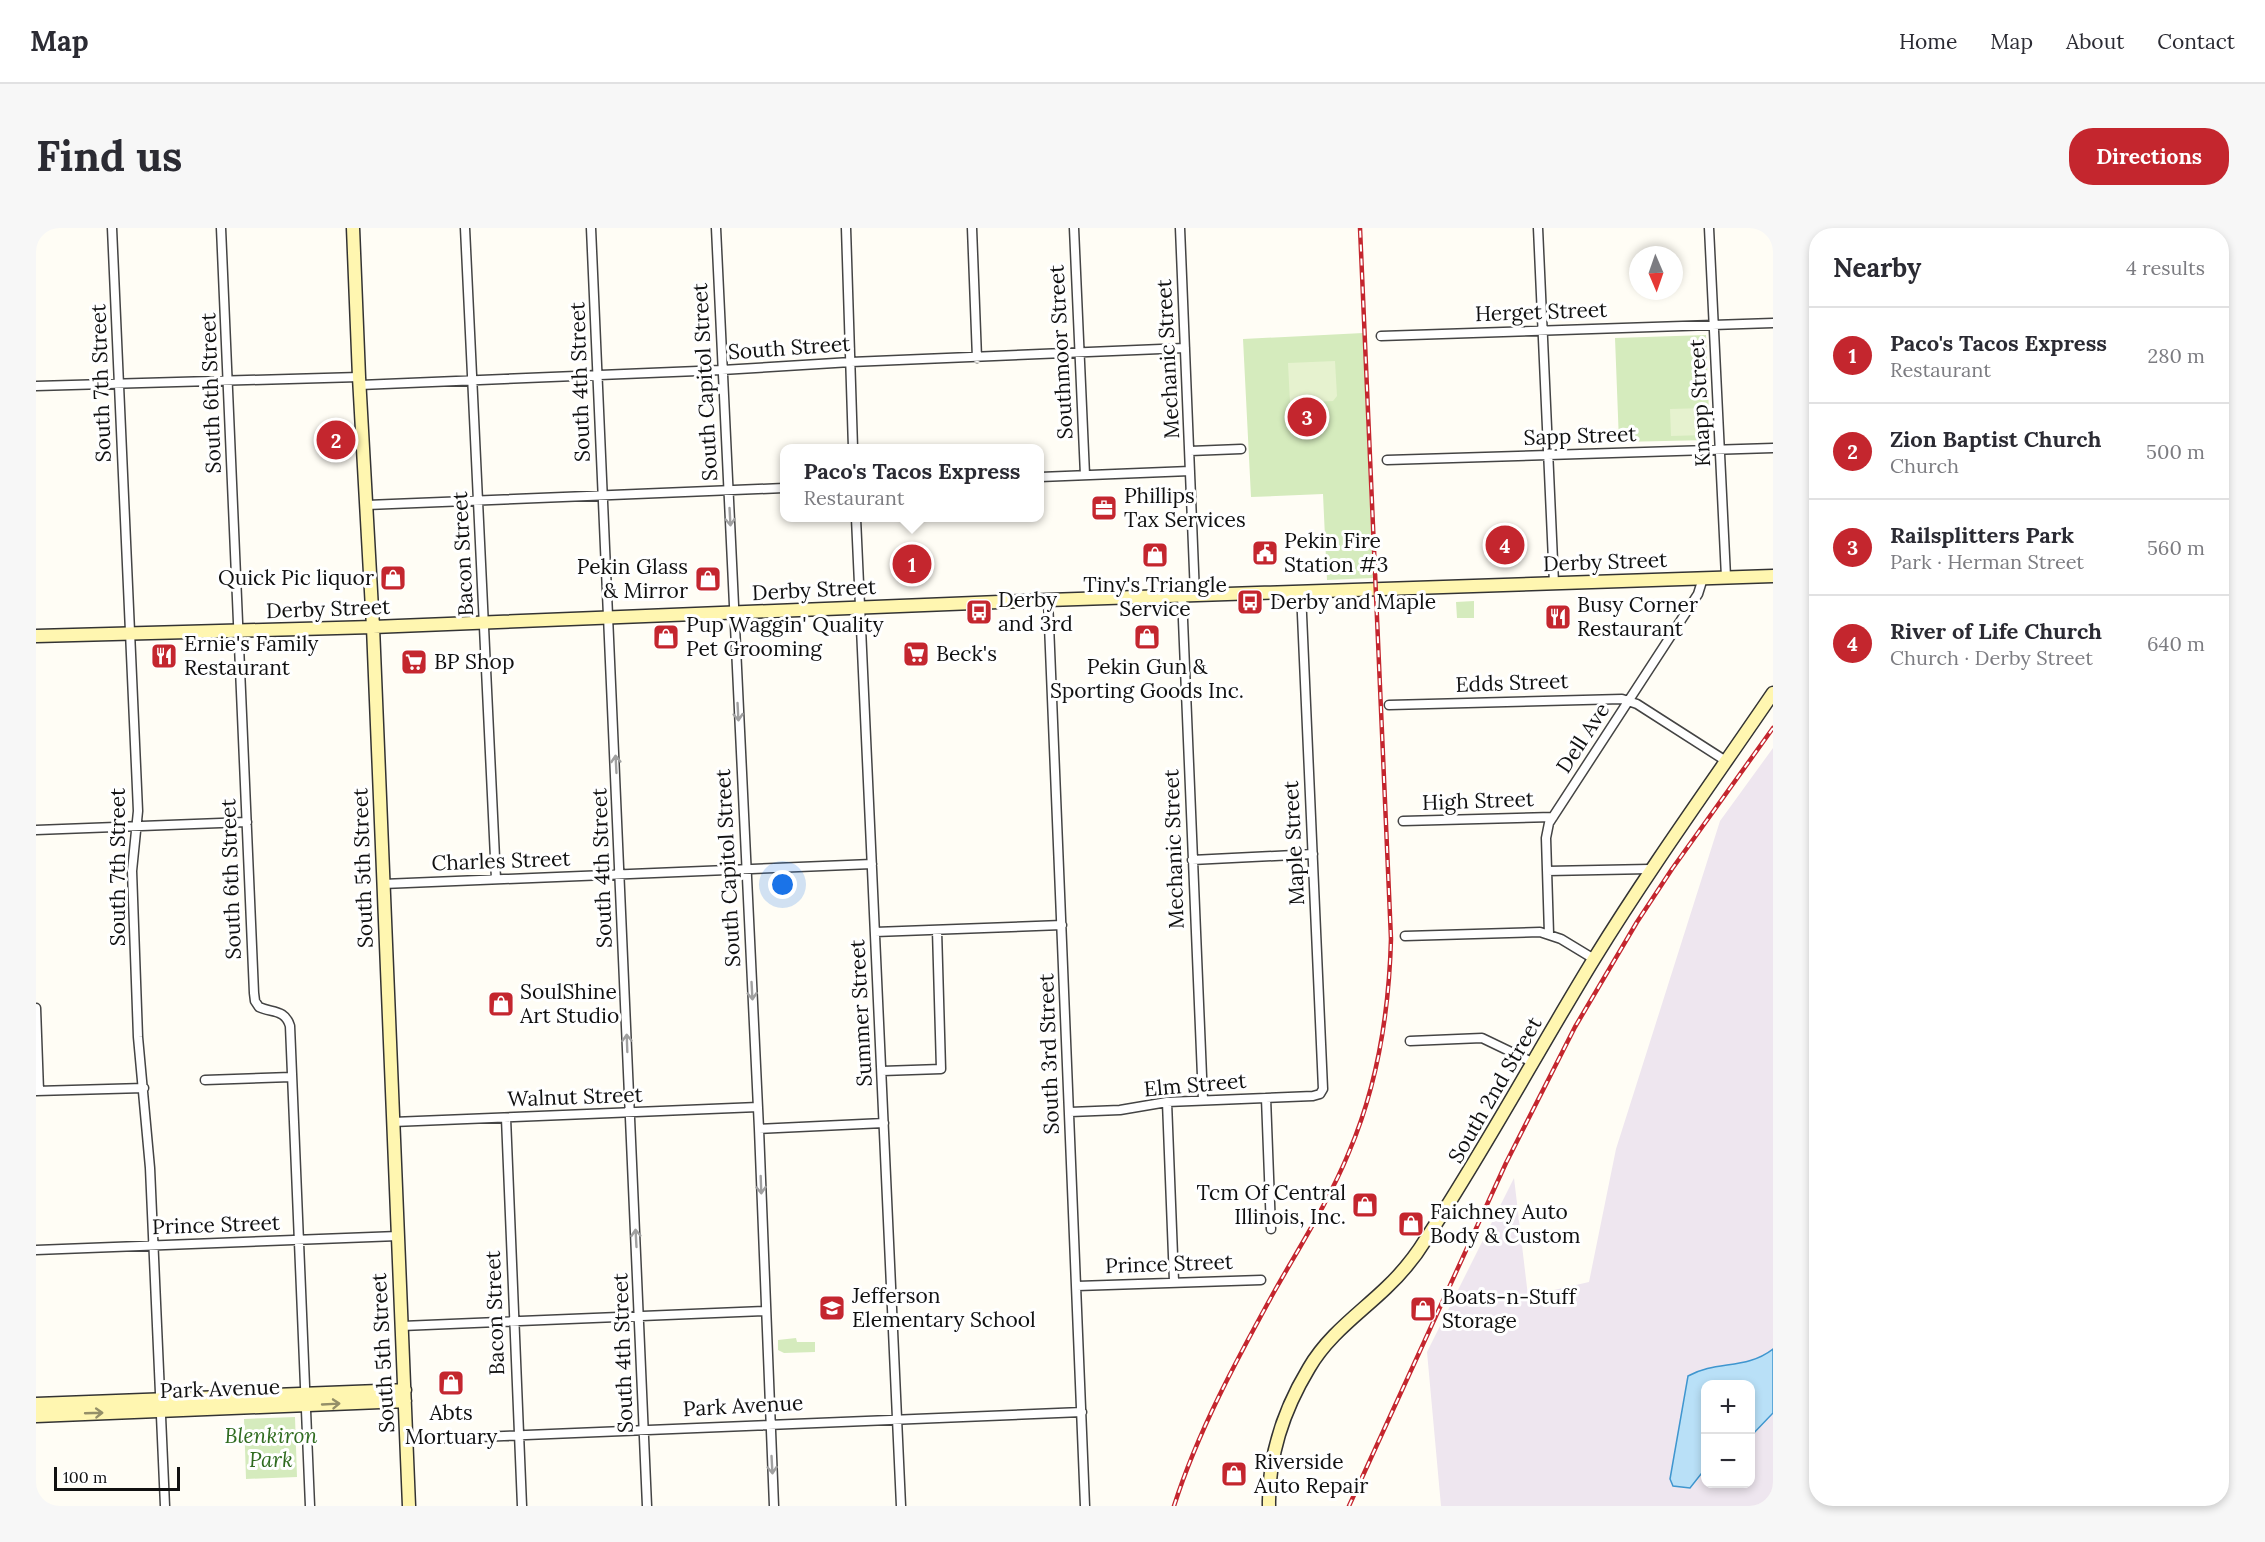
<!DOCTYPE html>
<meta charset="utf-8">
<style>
:root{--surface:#fff;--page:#f7f7f7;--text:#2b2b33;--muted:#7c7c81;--line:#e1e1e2;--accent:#c4262e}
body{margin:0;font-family:Lora,serif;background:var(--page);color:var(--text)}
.controls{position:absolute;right:18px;bottom:18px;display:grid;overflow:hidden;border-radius:12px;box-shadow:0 3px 9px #0003}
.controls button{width:54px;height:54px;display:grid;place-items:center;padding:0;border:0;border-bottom:2px solid var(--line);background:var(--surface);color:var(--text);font:30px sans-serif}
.compass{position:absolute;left:1593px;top:18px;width:54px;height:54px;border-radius:50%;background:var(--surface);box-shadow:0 3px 9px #0003;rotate:178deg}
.scale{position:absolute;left:18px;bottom:15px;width:126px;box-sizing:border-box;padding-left:6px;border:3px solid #111;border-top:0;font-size:16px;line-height:21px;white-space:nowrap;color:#111;-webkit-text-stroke:4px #fff;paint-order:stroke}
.you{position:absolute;left:747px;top:657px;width:21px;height:21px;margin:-15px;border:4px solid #fff;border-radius:50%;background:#1a73e8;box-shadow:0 0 0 9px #1a73e833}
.badge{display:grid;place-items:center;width:39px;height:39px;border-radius:50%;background:var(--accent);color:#fff;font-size:20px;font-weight:700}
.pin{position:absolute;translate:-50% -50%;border:3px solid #fff;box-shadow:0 2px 6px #0006}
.popup{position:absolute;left:744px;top:216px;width:264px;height:78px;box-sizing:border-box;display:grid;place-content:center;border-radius:12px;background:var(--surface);filter:drop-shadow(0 2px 4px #0005);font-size:20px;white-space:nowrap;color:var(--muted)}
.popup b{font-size:22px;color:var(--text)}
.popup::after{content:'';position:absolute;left:50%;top:100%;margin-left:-12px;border:12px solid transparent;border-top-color:var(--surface)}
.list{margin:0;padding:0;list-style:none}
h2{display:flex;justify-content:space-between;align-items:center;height:78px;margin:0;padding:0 24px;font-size:26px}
h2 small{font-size:20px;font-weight:400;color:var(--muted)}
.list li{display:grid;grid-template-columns:39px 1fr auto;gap:18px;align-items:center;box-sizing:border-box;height:96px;padding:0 24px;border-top:2px solid var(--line)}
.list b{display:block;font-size:22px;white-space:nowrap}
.list p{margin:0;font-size:20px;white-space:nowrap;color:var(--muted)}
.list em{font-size:20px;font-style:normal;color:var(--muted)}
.map{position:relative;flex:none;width:1737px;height:1278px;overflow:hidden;border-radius:24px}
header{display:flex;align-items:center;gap:36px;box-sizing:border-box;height:84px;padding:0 30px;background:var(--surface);border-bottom:2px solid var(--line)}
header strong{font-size:28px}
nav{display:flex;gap:33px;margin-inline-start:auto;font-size:21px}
.intro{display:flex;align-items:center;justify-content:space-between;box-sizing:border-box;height:144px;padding:0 36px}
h1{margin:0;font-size:42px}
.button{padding:15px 27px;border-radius:24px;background:var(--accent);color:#fff;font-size:21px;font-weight:700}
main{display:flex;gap:36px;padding:0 36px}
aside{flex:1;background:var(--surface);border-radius:24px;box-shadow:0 3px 9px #0003}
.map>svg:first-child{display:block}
</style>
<header>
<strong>Map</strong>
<nav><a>Home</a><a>Map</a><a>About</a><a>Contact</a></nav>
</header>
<div class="intro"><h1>Find us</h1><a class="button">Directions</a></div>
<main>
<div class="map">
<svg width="1737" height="1278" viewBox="0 0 1737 1278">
<rect width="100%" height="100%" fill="#fffdf5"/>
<!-- industrial -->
<path fill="#eee6ef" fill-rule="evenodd" d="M1737,520V1278H1405L1391,1124L1478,950L1492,1068L1553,1054L1580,921L1684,593ZM1670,1156H1714V1256H1670Z"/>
<!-- green -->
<path fill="#d5ebbd" d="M1327,105L1337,350L1291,352L1287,266L1215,269L1207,111Z
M1670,107L1674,212L1583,214L1579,110Z
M1438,373V390H1421L1420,374Z
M760,1110L761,1114H779V1124L748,1125L742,1122V1112Z
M259,1189L261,1249L210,1251L208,1191Z"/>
<!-- pitch -->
<path fill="#e6f2cf" d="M1299,133L1301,168L1297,173L1254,175L1252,135Z
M1669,180L1670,207L1635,208L1634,181Z"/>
<!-- water -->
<path fill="#b9e0f7" stroke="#3f96cf" stroke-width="1.5" d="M1737,1121V1185L1715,1208L1714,1156H1670L1669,1241L1654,1260L1637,1258L1634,1251L1652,1148C1680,1132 1710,1142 1737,1121Z"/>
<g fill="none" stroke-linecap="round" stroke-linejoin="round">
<defs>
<path id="street" d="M76,0L102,583L96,643L102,809L114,940L129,1278
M185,0L218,765L219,773L223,779C236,785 249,781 254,798L274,1278
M429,0L460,651
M555,0L611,1278
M680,0L723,901L738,1278
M810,0L817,220
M936,0L941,130
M1038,0L1049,247
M1144,0L1159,367
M1502,0L1518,355
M1673,0L1690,349
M1345,108L1737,95
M324,157L686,142L815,134L1149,120
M0,158L323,149
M1154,223L1205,221
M1351,232L1737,220
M1004,249L1154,243
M331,277L748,260
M820,290L865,1278
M1146,368L1167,872
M1012,372L1049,1278
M1353,477L1586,471L1601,476L1690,533
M1367,593L1517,589
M0,602L211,594
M1156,632L1277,626
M1511,643L1614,641
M347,656L836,636
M839,704L1026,697
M1513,706L1510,610L1513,595L1662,366L1667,350
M1369,708L1504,704L1525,711L1558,731
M0,780L3,863
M1374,813L1446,810L1498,835
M846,843L905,841L901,702
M169,852L255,849
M0,863L108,860
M1230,870L1235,1001
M1131,874L1138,1053
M1034,884L1084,882L1131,874L1277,868L1284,866L1287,861L1265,364
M470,890L486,1278
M357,894L722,879
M723,901L848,895
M0,1022L362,1008
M1041,1058L1225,1052
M366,1098L729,1083
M371,1212L1046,1184"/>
<path id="secondary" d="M317,0L323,149L337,399L373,1278
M0,408L337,399L1012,372L1737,348
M0,1176L369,1162
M0,1188L369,1173
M1233,1278C1232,1228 1247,1183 1273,1140C1292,1107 1324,1085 1350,1060C1366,1045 1379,1029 1390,1011C1450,920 1501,824 1558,731C1614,640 1677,553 1737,465"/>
</defs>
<!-- street casing -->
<use href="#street" stroke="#444" stroke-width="11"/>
<!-- secondary casing -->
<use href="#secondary" stroke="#333" stroke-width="15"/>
<!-- street -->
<use href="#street" stroke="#fff" stroke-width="8"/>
<!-- secondary -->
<use href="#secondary" stroke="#fff6b0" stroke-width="12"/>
<defs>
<path id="rail" d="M1138,1278C1162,1203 1200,1133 1238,1064C1264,1018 1293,973 1313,924C1342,856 1353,784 1355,711L1324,0
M1313,1278L1470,935L1539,799L1601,694L1636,641L1737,500"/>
</defs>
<!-- rail casing -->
<use href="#rail" stroke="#c4262e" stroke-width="4.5"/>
<!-- rail -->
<use href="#rail" stroke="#fff" stroke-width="2" stroke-dasharray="7" stroke-linecap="butt"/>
</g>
<!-- one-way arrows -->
<defs><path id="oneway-shaft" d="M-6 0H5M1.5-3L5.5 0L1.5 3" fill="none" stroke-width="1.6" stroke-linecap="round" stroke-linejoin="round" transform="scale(1.5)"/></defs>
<g stroke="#a0a0a0">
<use href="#oneway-shaft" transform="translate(694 289) rotate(87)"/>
<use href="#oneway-shaft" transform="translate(702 484) rotate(87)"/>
<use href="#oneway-shaft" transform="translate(580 536) rotate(-93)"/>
<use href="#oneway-shaft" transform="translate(716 763) rotate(87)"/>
<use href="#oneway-shaft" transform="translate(591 815) rotate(-92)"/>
<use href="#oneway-shaft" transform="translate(725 957) rotate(88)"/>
<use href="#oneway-shaft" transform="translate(600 1010) rotate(-93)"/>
<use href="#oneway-shaft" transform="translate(736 1237) rotate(87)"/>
</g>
<g stroke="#948f68">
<use href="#oneway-shaft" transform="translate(295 1176) rotate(-3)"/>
<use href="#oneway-shaft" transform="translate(58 1185) rotate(-2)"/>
</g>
<!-- icons -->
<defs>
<symbol id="office-square" viewBox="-11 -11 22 22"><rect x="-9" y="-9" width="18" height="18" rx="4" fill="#c4262e" stroke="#fff"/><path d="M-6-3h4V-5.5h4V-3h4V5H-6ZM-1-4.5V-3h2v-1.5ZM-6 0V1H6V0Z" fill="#fff"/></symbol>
<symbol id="civic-square" viewBox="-11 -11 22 22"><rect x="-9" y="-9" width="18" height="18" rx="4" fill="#c4262e" stroke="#fff"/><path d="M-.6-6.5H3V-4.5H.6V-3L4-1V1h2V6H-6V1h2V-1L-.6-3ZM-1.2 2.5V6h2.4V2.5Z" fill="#fff"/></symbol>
<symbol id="shop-square" viewBox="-11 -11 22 22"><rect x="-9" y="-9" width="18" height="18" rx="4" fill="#c4262e" stroke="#fff"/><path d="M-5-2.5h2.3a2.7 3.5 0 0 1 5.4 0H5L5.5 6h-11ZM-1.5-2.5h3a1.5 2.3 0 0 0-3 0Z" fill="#fff"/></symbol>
<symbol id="bus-square" viewBox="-11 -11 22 22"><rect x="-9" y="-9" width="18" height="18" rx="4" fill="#c4262e" stroke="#fff"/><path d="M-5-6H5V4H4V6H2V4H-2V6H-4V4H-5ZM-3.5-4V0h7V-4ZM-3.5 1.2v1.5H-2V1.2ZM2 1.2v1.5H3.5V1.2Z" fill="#fff"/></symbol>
<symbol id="restaurant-square" viewBox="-11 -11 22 22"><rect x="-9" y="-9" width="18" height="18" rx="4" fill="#c4262e" stroke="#fff"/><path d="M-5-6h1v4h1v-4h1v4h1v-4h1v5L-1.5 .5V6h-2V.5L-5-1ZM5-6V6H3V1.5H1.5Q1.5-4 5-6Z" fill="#fff"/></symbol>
<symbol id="supermarket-square" viewBox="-11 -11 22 22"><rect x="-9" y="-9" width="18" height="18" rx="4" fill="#c4262e" stroke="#fff"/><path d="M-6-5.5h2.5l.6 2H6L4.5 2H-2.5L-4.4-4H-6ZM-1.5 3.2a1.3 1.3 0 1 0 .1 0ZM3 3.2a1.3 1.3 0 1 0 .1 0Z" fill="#fff"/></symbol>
<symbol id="school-square" viewBox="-11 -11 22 22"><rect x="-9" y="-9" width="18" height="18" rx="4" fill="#c4262e" stroke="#fff"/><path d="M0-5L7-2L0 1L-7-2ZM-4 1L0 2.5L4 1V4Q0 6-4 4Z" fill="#fff"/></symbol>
</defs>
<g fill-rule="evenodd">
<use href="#office-square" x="1053" y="265" width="30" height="30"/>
<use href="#civic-square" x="1214" y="310" width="30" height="30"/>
<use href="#shop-square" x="1104" y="312" width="30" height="30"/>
<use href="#shop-square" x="342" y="335" width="30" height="30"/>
<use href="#shop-square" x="657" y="336" width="30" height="30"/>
<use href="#bus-square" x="1199" y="359" width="30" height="30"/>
<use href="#bus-square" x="928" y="369" width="30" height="30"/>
<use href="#restaurant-square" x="1507" y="374" width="30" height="30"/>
<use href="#shop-square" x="615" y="394" width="30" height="30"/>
<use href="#shop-square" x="1096" y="394" width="30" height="30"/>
<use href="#supermarket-square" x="865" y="411" width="30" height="30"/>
<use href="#restaurant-square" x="113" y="413" width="30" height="30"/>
<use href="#supermarket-square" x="363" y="419" width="30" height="30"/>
<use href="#shop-square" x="450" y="761" width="30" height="30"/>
<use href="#shop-square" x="1314" y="962" width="30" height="30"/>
<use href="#shop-square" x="1360" y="981" width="30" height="30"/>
<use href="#school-square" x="781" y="1065" width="30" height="30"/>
<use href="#shop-square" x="1372" y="1066" width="30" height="30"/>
<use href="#shop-square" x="400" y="1140" width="30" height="30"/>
<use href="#shop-square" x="1183" y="1231" width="30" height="30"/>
</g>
<g text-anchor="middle" stroke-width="6" stroke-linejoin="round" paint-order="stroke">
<!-- street labels -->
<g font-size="21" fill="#111" stroke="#fff">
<text transform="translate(1505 84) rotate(-2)" y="7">Herget Street</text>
<text transform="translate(753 120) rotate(-4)" y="7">South Street</text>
<text transform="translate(1025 124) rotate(-93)" y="7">Southmoor Street</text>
<text transform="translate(1132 131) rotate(-93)" y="7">Mechanic Street</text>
<text transform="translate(544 154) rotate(-92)" y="7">South 4th Street</text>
<text transform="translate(669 154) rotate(-93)" y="7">South Capitol Street</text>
<text transform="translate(65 155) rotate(-92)" y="7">South 7th Street</text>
<text transform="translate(175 165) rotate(-92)" y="7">South 6th Street</text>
<text transform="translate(1664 175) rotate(-93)" y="7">Knapp Street</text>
<text transform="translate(1544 208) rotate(-2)" y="7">Sapp Street</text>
<text transform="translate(427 326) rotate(-93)" y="7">Bacon Street</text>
<text transform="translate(1569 334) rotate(-2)" y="7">Derby Street</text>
<text transform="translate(778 362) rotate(-3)" y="7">Derby Street</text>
<text transform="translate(292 381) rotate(-2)" y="7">Derby Street</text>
<text transform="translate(1476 455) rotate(-2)" y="7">Edds Street</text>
<text transform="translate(1547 510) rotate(-57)" y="7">Dell Ave</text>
<text transform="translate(1442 573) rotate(-2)" y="7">High Street</text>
<text transform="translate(1258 615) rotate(-93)" y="7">Maple Street</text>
<text transform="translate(1138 621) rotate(-92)" y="7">Mechanic Street</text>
<text transform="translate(465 633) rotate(-2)" y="7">Charles Street</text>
<text transform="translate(82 639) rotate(-90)" y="7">South 7th Street</text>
<text transform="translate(327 640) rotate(-92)" y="7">South 5th Street</text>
<text transform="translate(566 640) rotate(-92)" y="7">South 4th Street</text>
<text transform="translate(692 640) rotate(-93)" y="7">South Capitol Street</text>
<text transform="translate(195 651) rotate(-92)" y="7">South 6th Street</text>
<text transform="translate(825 785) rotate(-93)" y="7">Summer Street</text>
<text transform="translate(1013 826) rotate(-92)" y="7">South 3rd Street</text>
<text transform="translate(1159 857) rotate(-5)" y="7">Elm Street</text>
<text transform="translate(1459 862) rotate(-60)" y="7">South 2nd Street</text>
<text transform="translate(539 869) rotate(-2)" y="7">Walnut Street</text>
<text transform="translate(180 997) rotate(-2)" y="7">Prince Street</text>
<text transform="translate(1133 1036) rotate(-2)" y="7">Prince Street</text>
<text transform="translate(459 1085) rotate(-92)" y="7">Bacon Street</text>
<text transform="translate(347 1125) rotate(-93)" y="7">South 5th Street</text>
<text transform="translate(587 1125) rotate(-92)" y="7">South 4th Street</text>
<text transform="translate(184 1161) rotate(-2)" y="7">Park Avenue</text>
<text transform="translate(707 1178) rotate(-3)" y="7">Park Avenue</text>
</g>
<!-- poi labels -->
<g font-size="21" fill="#111" stroke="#fff" text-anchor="start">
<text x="1088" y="275">Phillips<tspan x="1088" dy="24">Tax Services</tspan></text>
<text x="1248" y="320">Pekin Fire<tspan x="1248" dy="24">Station #3</tspan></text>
<text x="652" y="346" text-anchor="end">Pekin Glass<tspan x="652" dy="24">&amp; Mirror</tspan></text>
<text x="338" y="357" text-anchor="end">Quick Pic liquor</text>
<text x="1119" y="364" text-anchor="middle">Tiny's Triangle<tspan x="1119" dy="24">Service</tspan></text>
<text x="962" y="379">Derby<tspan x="962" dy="24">and 3rd</tspan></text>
<text x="1234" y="381">Derby and Maple</text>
<text x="1541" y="384">Busy Corner<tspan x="1541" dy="24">Restaurant</tspan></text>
<text x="650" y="404">Pup Waggin' Quality<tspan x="650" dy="24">Pet Grooming</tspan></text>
<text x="148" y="423">Ernie's Family<tspan x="148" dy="24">Restaurant</tspan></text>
<text x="900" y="433">Beck's</text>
<text x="398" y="441">BP Shop</text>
<text x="1111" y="446" text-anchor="middle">Pekin Gun &amp;<tspan x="1111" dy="24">Sporting Goods Inc.</tspan></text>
<text x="484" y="771">SoulShine<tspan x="484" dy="24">Art Studio</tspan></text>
<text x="1310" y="972" text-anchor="end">Tcm Of Central<tspan x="1310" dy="24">Illinois, Inc.</tspan></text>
<text x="1394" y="991">Faichney Auto<tspan x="1394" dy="24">Body &amp; Custom</tspan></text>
<text x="816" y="1075">Jefferson<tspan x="816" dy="24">Elementary School</tspan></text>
<text x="1406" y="1076">Boats-n-Stuff<tspan x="1406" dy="24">Storage</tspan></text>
<text x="415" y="1192" text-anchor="middle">Abts<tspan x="415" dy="24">Mortuary</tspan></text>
<text x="1218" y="1241">Riverside<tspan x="1218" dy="24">Auto Repair</tspan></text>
</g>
<!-- park labels -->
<g font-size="21" font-style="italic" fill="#2f6b1f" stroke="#fff">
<text x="235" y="1215">Blenkiron<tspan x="235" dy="24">Park</tspan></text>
</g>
</g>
</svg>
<div class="controls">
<button>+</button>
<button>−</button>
</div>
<svg class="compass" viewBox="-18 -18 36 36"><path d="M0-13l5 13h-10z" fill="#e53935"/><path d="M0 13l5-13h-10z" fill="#7c7c81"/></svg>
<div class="scale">100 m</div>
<div class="you"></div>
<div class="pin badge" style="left:876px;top:336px">1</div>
<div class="popup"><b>Paco's Tacos Express</b>Restaurant</div>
<div class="pin badge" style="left:300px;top:212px">2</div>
<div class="pin badge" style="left:1271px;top:189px">3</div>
<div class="pin badge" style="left:1469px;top:317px">4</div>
</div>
<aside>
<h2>Nearby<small>4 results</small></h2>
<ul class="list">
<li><span class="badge">1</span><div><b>Paco's Tacos Express</b><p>Restaurant</p></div><em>280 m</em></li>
<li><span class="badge">2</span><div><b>Zion Baptist Church</b><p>Church</p></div><em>500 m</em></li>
<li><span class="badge">3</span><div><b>Railsplitters Park</b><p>Park · Herman Street</p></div><em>560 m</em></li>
<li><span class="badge">4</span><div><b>River of Life Church</b><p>Church · Derby Street</p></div><em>640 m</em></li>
</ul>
</aside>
</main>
